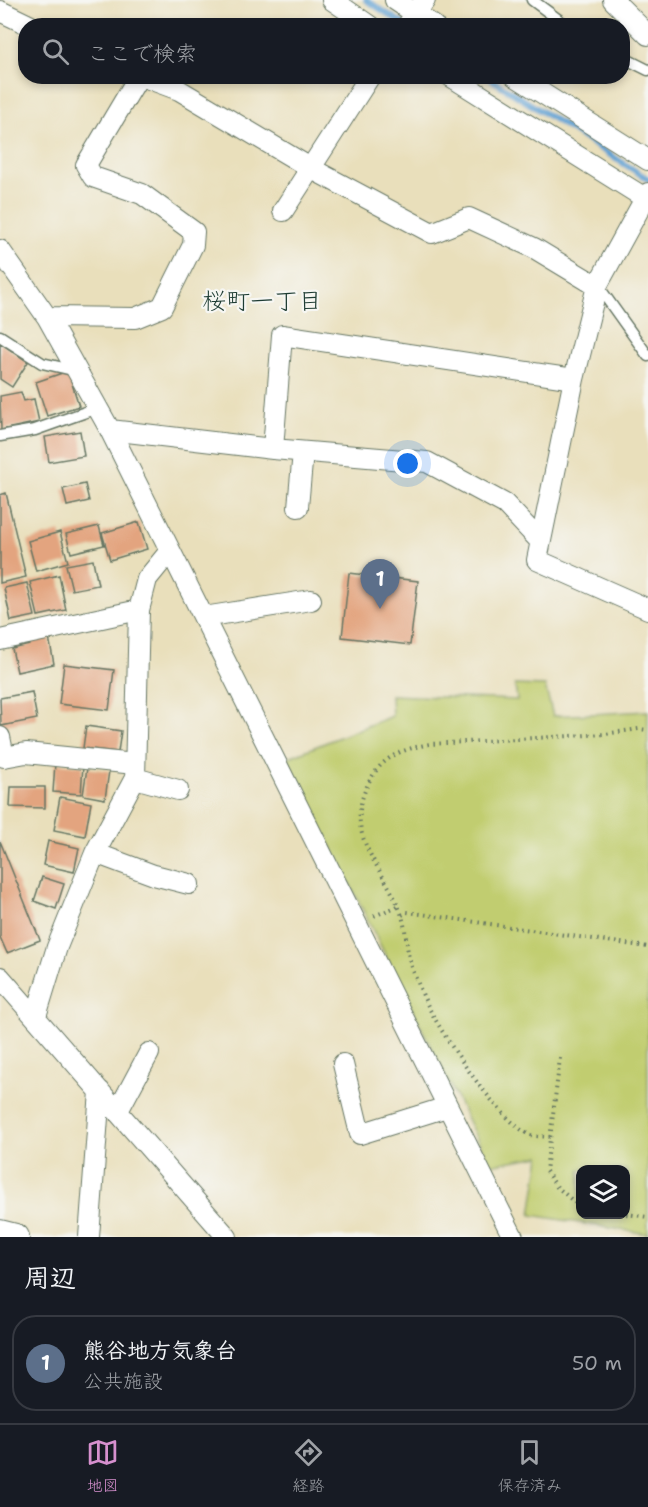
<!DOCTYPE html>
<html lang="ja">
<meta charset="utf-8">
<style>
:root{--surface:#171b24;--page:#242831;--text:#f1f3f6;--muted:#9ea1a6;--line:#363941;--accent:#d690ce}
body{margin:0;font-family:"Shantell Sans","Klee One",sans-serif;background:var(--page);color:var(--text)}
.controls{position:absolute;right:18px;bottom:18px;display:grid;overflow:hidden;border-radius:12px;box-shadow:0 3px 9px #0003}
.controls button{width:54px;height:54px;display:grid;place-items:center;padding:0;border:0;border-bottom:2px solid var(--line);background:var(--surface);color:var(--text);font:30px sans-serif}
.you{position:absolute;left:408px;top:464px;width:21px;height:21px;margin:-15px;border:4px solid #fff;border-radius:50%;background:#1a73e8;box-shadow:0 0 0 9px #1a73e833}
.badge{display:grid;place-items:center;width:39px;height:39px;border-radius:50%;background:var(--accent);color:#fff;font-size:20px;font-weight:700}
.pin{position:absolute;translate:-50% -50px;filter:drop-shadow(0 2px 3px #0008)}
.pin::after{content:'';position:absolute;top:32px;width:21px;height:18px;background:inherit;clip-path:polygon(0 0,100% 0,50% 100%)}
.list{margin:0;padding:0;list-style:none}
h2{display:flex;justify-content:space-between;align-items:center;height:78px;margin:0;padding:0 24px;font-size:26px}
h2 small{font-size:20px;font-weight:400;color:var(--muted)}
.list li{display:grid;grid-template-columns:39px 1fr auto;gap:18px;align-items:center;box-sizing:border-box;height:96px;margin:0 12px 12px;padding:0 12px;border:2px solid var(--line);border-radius:24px}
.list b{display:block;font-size:22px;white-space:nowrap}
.list p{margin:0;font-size:20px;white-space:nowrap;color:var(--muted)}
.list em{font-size:20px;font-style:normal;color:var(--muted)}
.icon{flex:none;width:33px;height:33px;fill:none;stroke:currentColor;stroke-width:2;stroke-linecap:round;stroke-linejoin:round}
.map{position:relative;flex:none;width:648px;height:1237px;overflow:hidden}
.search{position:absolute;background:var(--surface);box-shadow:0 3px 9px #0003;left:18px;right:18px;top:18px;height:66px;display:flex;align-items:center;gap:15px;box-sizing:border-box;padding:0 21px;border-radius:24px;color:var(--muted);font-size:22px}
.sheet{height:186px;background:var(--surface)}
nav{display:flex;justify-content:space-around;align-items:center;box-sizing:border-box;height:84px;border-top:2px solid var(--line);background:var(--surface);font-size:16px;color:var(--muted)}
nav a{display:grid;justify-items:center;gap:3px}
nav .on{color:var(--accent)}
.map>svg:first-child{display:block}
</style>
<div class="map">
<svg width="648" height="1237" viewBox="0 0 648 1237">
<rect width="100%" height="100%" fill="#f6f6f2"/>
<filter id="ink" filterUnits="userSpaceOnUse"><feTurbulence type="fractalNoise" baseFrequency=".0167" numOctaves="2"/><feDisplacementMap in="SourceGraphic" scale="12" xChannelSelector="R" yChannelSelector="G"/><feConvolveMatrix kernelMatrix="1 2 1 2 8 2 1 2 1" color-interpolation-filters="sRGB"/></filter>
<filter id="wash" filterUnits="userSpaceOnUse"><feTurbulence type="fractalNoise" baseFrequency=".008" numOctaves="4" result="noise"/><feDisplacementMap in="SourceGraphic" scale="24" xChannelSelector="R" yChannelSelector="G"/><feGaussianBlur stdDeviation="1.35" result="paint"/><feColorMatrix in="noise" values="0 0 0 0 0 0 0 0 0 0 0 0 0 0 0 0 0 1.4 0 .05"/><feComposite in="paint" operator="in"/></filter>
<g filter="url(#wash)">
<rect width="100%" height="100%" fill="#e9dfbb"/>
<!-- green -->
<path fill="#c1cd6f" stroke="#708552" stroke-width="1.5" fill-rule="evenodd" d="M515,685L545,686L553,716L648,711V1234L531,1215L540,1156L490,1165L287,758L392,716L391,695L517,700ZM580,1170H626V1214H580Z"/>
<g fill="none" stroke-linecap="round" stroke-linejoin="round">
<!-- stream -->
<path stroke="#61a1d3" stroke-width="6" d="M366,0L405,25
M486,76L648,179"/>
</g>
<g id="blocks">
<!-- building -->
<path fill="#e3a47f" d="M0,343L28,362L12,387L0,379Z
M68,371L79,406L47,416L36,382Z
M21,392L24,401L34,399L39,422L1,430L0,396Z
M80,431L84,456L49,462L45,437Z
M85,484L89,501L67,506L63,489Z
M6,493L26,577L0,583V495Z
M139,522L147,549L110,560L102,533Z
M99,526L104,545L71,553L66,534Z
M60,532L68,562L36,571L28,541Z
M93,560L98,585L72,590L66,565Z
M349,573L418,581L410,645L342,637Z
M59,575L66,610L38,616L30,582Z
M27,583L35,616L11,621L4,588Z
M48,632L54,664L17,672L12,649L30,645L28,636Z
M64,664L114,670L109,710L59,704Z
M32,692L37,719L1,726L0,698Z
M86,726L121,731L118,752L83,748Z
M55,763L83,766L81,794L53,792Z
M87,768L109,771L105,799L83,795Z
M11,787H45V808L10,807Z
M60,797L91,803L85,836L54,830Z
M0,841L40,940L7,953L0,937Z
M48,841L79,848L74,872L43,865Z
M42,877L64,884L56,909L34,901Z"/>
</g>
</g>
<g filter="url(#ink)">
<use href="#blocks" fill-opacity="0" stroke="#667663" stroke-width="1.5"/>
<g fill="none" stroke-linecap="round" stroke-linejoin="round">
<defs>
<path id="service" d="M532,0L567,26
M622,57L648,70
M598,286L648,356
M0,336L42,363L77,371
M0,436L35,430L97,408"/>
<path id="minor" d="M332,0L370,26
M395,0L434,26
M613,0L648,35
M0,11L31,26
M407,26L425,0
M141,76L179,90L312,169L432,233L469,218L534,248L597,286
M450,76L648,200
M515,76L648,160
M648,193L597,286L574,379L537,560L648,609
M283,211L370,76
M0,250L47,317L110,430L513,1237
M47,317L135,318L162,307L193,245L194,232L142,194L93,177L86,165L139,76
M110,430L273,449L427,462L505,504L539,540
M273,449L282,335L574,379
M298,507L303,452
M204,617L311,600
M0,640L139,610
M0,737L4,757L26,753L135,764
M135,778L178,790
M95,853L154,875L189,884
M0,977L227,1237
M36,1016L57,947L95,853L135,778L139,610L147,579L169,552
M343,1064L360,1134L447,1107
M118,1111L149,1053
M89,1237L100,1091"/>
<path id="tertiary" d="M0,1233L16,1237"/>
</defs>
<!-- service casing -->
<use href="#service" stroke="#667663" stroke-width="13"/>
<!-- minor casing -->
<use href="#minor" stroke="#667663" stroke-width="22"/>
<!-- tertiary casing -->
<use href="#tertiary" stroke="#667663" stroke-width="28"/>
<!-- path -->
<path stroke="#667663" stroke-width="4" stroke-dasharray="1.5 4.5" stroke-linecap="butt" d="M402,915L407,912L648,947
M374,916L398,906
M560,1058L546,1171L557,1187L580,1207
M550,1137C544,1136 534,1137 528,1134C496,1117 432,1023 420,988C416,979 412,968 409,958C406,944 406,927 401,913C383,863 340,836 370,780C384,755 404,749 430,744L605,734L639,729L648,730
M626,1214L648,1217"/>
<!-- service -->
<use href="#service" stroke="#fff" stroke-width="10"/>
<!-- minor -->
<use href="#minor" stroke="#fff" stroke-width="20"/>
<!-- tertiary -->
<use href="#tertiary" stroke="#fff" stroke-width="26"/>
</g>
</g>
<g text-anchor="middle" stroke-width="4.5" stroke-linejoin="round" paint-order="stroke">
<!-- neighbourhood labels -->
<g font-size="24" fill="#1f3d34" stroke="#f6f6f2">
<text x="262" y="309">桜町一丁目</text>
</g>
</g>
</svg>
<div class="controls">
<button><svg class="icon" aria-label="layers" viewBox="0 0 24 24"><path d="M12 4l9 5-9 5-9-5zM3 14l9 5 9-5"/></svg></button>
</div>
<div class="you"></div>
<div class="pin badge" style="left:380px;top:609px;background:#5c6f8a">1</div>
<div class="search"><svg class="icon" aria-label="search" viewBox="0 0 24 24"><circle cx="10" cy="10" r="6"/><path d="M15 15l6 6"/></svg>ここで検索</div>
</div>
<section class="sheet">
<h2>周辺<small></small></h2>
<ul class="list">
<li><span class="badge" style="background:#5c6f8a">1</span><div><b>熊谷地方気象台</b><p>公共施設</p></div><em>50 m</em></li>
</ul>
</section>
<nav>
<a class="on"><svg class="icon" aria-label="map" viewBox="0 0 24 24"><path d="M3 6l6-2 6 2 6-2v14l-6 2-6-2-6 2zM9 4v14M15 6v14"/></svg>地図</a>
<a><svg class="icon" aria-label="directions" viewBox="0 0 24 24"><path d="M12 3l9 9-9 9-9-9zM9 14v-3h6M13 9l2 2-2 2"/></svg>経路</a>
<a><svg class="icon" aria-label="saved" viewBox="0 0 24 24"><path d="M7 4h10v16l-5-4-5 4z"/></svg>保存済み</a>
</nav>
